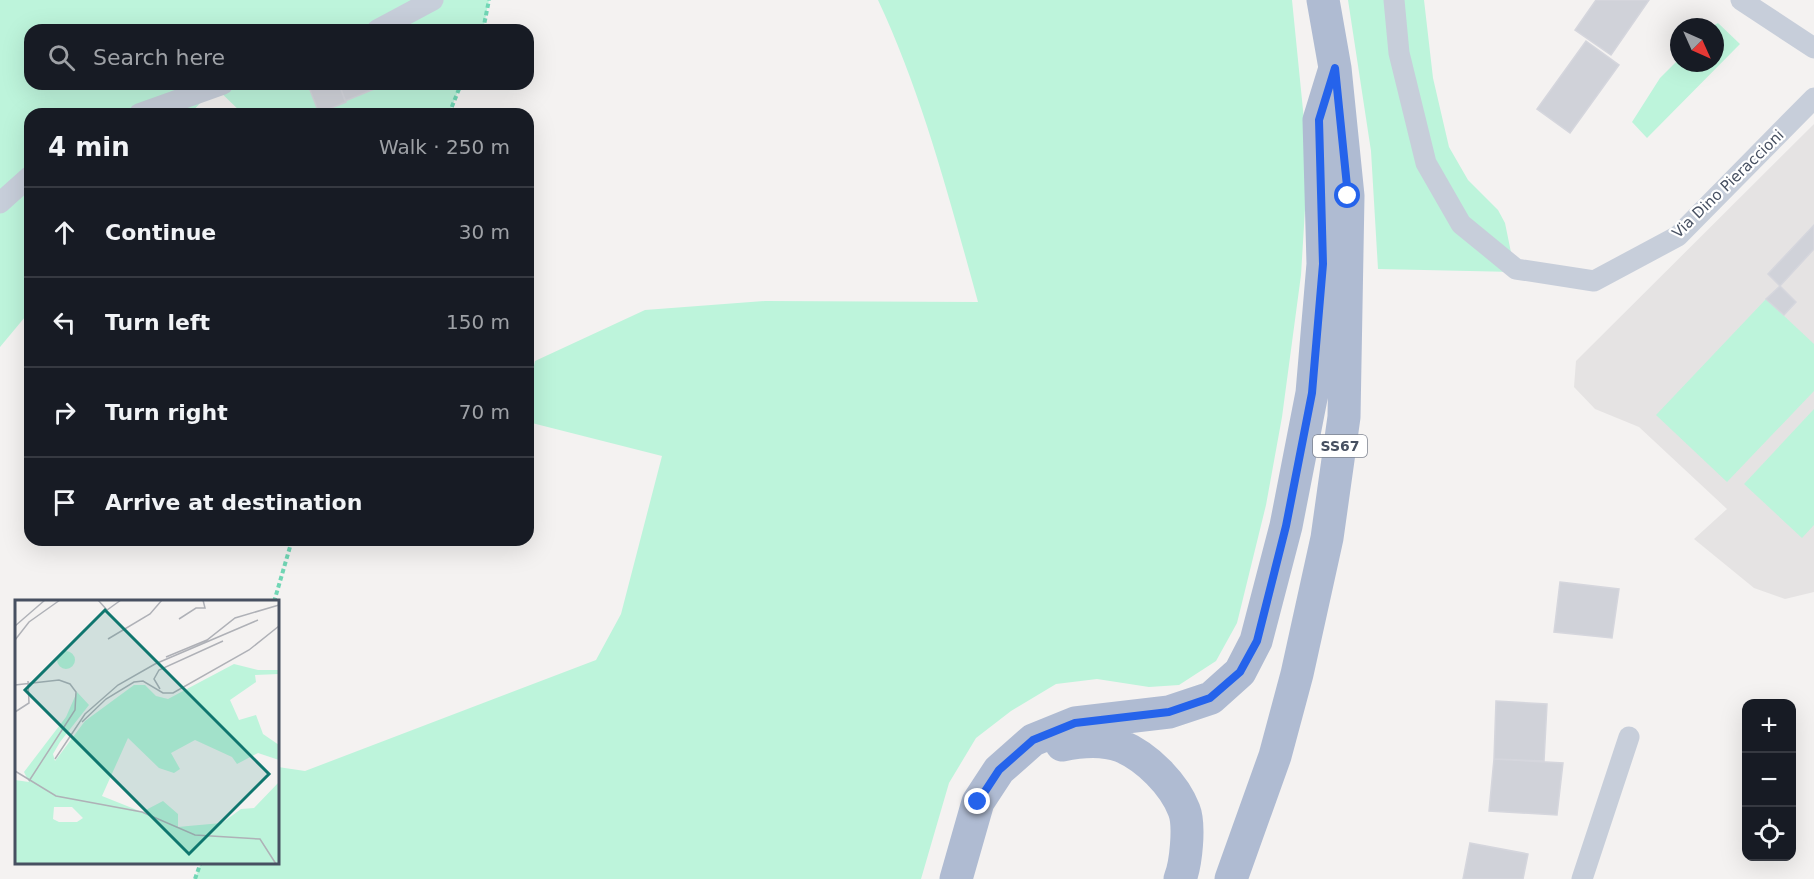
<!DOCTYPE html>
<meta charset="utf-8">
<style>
:root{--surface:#171b24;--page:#20242c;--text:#f1f3f6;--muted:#9ea1a6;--line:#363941}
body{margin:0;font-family:"DejaVu Sans",sans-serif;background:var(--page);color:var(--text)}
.controls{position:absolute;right:18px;bottom:18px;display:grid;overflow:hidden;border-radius:12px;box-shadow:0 6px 24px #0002}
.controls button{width:54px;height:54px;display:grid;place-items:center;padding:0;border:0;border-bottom:2px solid var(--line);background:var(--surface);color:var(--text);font:30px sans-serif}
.compass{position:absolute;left:1670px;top:18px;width:54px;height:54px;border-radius:50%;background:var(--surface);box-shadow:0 6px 24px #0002;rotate:135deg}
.stop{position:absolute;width:18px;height:18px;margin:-14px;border:4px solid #2563eb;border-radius:50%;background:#fff}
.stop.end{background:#2563eb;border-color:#fff;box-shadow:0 2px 6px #0008}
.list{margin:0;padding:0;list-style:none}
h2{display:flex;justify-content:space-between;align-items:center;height:78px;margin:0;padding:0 24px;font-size:26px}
h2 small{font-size:20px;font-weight:400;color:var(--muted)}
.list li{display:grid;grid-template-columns:39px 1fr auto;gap:18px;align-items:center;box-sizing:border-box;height:90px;padding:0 24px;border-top:2px solid var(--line)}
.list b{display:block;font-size:22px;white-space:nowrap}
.list em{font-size:20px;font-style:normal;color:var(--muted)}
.icon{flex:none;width:33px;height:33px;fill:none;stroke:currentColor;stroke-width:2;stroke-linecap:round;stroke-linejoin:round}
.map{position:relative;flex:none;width:1814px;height:879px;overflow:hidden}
.search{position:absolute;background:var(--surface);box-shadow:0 6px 24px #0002;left:24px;top:24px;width:510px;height:66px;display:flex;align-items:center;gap:15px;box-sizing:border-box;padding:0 21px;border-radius:18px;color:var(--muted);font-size:22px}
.panel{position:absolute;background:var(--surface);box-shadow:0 6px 24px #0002;left:24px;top:108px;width:510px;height:438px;border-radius:18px}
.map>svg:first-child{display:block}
</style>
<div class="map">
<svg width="1814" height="879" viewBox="0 0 1814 879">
<rect width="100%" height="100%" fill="#f4f2f1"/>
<!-- education -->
<path fill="#e5e3e3" d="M1814,124V592L1785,599L1754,588L1694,539L1727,509L1639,427L1595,409L1574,387L1576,361Z"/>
<!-- green -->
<path fill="#bdf4db" d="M0,0H489L483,30H30V84H461L449,114H243L215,87L190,114H30V311L0,347Z
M878,0H1292L1308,160L1301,275L1282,417L1266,505L1237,623L1216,661L1179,685L1149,687L1097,679L1056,684L1011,711L976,738L949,783L921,879H195L201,863L278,862V767L305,771L596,660L621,614L662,456L528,422V394L535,361L645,310L765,301L978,302C950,201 923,96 878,0Z
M1348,0H1424L1433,78L1449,147L1468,180L1498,210L1505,223L1515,272L1378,269L1371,151Z
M1718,23L1740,44L1647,138L1632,122L1660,78L1679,59V63H1715V27H1711Z
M1766,299L1814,344V391L1727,482L1656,415Z
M1814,409V525L1802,538L1744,484Z"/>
<!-- building -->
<path fill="#d0d2d9" stroke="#d5d6dd" stroke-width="1.5" d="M1596,0H1649L1611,55L1575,30Z
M1586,41L1619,65L1570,133L1537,109Z
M325,84H339L346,102L319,113L310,90Z
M339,84H384V85L345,101Z
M1814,225V249L1780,286L1768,274Z
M1780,286L1796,302L1784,315L1766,299Z
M1560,582L1619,589L1612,638L1554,632Z
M1496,701L1547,704L1544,761L1494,759Z
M1494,759L1563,763L1557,815L1489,811Z
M1470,843L1528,854L1523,879H1463Z"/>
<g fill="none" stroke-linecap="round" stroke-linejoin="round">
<!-- path -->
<path stroke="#71d6b5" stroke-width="4" stroke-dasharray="4.5 3" stroke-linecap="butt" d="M483,30L489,0
M449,114L461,84
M274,602L292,540
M195,879L201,862"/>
<!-- minor -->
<path stroke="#c7ceda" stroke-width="21" d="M1394,0L1399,53L1426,163L1461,224L1516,269L1594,281L1678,236L1814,98
M1741,0L1814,48
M377,30L433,0
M139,114L223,84
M0,203L30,176
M1582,879L1629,737"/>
<!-- primary -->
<path stroke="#afbbd2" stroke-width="33" d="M1062,745C1081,741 1102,739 1121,746C1147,757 1174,784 1184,810C1190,825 1186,864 1180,879
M956,879L978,802L999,770L1033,740L1075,723L1169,712L1211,698L1240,672L1256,641L1286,526L1312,393L1323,264L1319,120L1335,68
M1231,879L1275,756L1297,674L1327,538L1344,417L1348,196L1335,68L1323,0"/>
</g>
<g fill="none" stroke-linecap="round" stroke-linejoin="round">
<!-- route -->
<path stroke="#2563eb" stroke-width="8" d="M978,802L999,770L1033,740L1075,723L1169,712L1210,698L1240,672L1257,641L1286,526L1312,393L1323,264L1319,120L1335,68L1348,196"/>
</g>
<g text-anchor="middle" stroke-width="4.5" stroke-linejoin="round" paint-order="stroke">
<!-- shield labels -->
<rect fill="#fff" stroke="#7e8490" stroke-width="1.5" x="1313" y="435" width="54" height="22" rx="4.5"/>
<g font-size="14" font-weight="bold" fill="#475061">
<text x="1340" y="451">SS67</text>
</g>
<!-- street labels -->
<g font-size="15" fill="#475061" stroke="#fff">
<text transform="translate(1728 184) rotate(-44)" y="5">Via Dino Pieraccioni</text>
</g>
</g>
<!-- overview -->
<g transform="translate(15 600)">
<rect width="264" height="264" fill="#f4f2f1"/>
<path d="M42 60a9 9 0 1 1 18 0a9 9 0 1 1-18 0ZM219,64L243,70H264V74L240,75L241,82L215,100L224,120L241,115L248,134L264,145V160L243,153L222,164L217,157L180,140L156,153L165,169L159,173L144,168L113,138L87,196L127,212L148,201L163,214V227L173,226L207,223L226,209L239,208L264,182V264H0V180L14,182L9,172L51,117L62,92L74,105L45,142L38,154L40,161L70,121L119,85H130L141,96L153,99ZM39,207H57L68,218L62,222H44L38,219Z" fill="#bdf4db" fill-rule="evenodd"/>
<path fill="none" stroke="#afb1b7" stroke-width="1.5" d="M83,0L92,10L106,0M164,19L181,8H190L188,0M0,26L30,0M93,39L135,14L147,0M0,40L14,22L45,0M151,57L192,40L220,18L264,5M0,85L44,80L55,84L61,92L60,110L14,181M145,89L139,79L144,70L208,41M0,112L14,103L13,81M67,122L91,99L119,82L128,81L148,93H158L234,50L264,26M40,159L70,114L103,85L140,64L243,20M0,171L41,196L127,212L180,235L245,239L261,264"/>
<path fill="#0f766e" fill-opacity="0.15" stroke="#0f766e" stroke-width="3" d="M90,10L254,174L174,254L10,90Z"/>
<rect width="264" height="264" fill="none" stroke="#475061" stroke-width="3"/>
</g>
</svg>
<div class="controls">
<button>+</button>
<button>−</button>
<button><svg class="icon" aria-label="locate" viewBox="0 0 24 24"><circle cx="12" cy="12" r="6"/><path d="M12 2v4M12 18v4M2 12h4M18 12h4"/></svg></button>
</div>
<svg class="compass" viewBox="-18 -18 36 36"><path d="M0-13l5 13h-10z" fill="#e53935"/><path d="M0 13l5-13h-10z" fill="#9ea1a6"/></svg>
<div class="stop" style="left:1348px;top:196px"></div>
<div class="stop end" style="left:978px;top:802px"></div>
<div class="search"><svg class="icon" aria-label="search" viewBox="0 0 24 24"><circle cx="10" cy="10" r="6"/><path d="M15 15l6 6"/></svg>Search here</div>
<section class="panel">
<h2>4 min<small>Walk · 250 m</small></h2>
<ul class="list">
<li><svg class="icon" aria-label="ahead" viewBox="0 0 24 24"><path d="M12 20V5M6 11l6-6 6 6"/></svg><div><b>Continue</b></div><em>30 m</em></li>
<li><svg class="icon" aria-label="left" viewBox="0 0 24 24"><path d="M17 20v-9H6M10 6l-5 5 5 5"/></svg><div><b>Turn left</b></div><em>150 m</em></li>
<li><svg class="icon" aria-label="right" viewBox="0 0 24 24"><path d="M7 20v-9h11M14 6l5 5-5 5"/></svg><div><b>Turn right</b></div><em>70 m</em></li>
<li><svg class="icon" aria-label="arrive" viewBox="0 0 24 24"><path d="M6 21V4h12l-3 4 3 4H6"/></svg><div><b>Arrive at destination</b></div></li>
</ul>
</section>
</div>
